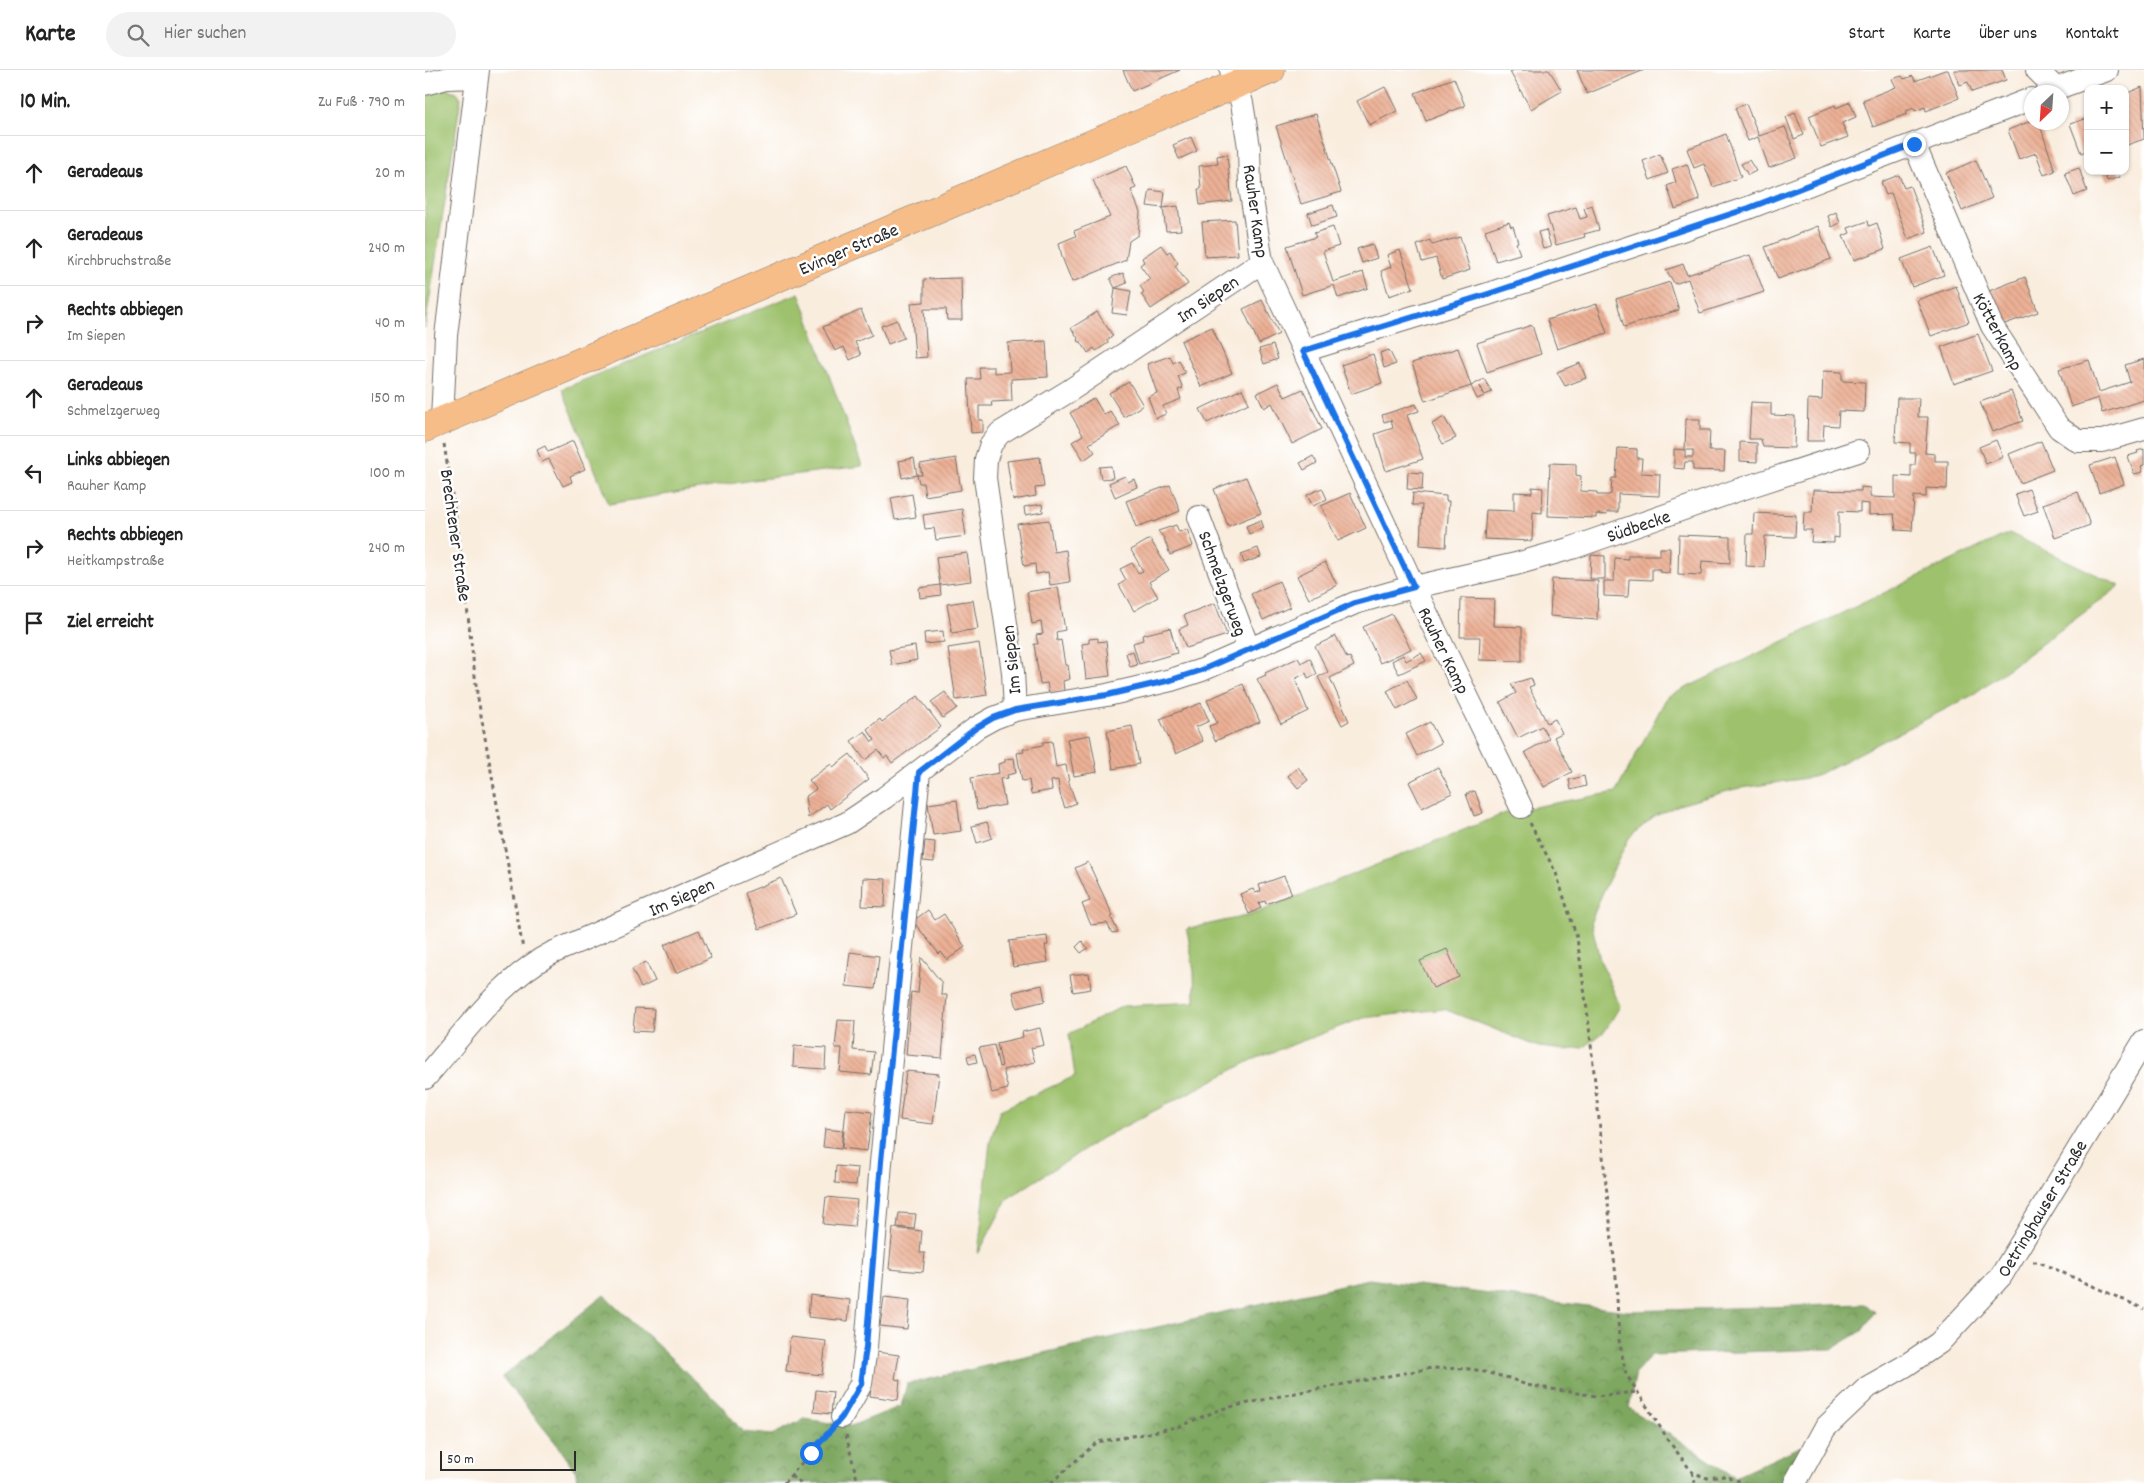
<!DOCTYPE html>
<html lang="de">
<meta charset="utf-8">
<style>
:root{--surface:#fff;--page:#f2f2f2;--text:#222;--muted:#767676;--line:#e0e0e0}
body{margin:0;font-family:Dekko,sans-serif;background:var(--page);color:var(--text)}
.controls{position:absolute;right:15px;top:15px;display:grid;overflow:hidden;border-radius:10px;box-shadow:0 1px 4px #0004}
.controls button{width:45px;height:45px;display:grid;place-items:center;padding:0;border:0;border-bottom:1px solid var(--line);background:var(--surface);color:var(--text);font:25px sans-serif}
.compass{position:absolute;left:1599px;top:15px;width:45px;height:45px;border-radius:50%;background:var(--surface);box-shadow:0 1px 4px #0004;rotate:205deg}
.scale{position:absolute;left:15px;bottom:12px;width:136px;box-sizing:border-box;padding-left:5px;border:2px solid #2b2b2b;border-top:0;font-size:14px;line-height:18px;white-space:nowrap;color:#2b2b2b;-webkit-text-stroke:4px #fff;paint-order:stroke}
.stop{position:absolute;width:15px;height:15px;margin:-11px;border:4px solid #1a73e8;border-radius:50%;background:#fff}
.stop.end{background:#1a73e8;border-color:#fff;box-shadow:0 1px 5px #0008}
.list{margin:0;padding:0;list-style:none}
h2{display:flex;justify-content:space-between;align-items:center;height:65px;margin:0;padding:0 20px;font-size:21px}
h2 small{font-size:16px;font-weight:400;color:var(--muted)}
.list li{display:grid;grid-template-columns:32px 1fr auto;gap:15px;align-items:center;box-sizing:border-box;height:75px;padding:0 20px;border-top:1px solid var(--line)}
.list b{display:block;font-size:19px;white-space:nowrap}
.list p{margin:0;font-size:16px;white-space:nowrap;color:var(--muted)}
.list em{font-size:16px;font-style:normal;color:var(--muted)}
.icon{flex:none;width:28px;height:28px;fill:none;stroke:currentColor;stroke-width:2;stroke-linecap:round;stroke-linejoin:round}
.map{position:relative;flex:none;width:1719px;height:1413px;overflow:hidden}
header{display:flex;align-items:center;gap:30px;box-sizing:border-box;height:70px;padding:0 25px;background:var(--surface);border-bottom:1px solid var(--line)}
header strong{font-size:24px}
nav{display:flex;gap:28px;margin-inline-start:auto;font-size:18px}
.search{width:350px;height:45px;background:var(--page);display:flex;align-items:center;gap:12px;box-sizing:border-box;padding:0 18px;border-radius:28px;color:var(--muted);font-size:19px}
main{display:flex}
aside{flex:1;background:var(--surface)}
.map>svg:first-child{display:block}
</style>
<header>
<strong>Karte</strong>
<div class="search"><svg class="icon" aria-label="search" viewBox="0 0 24 24"><circle cx="10" cy="10" r="6"/><path d="M15 15l6 6"/></svg>Hier suchen</div>
<nav><a>Start</a><a>Karte</a><a>Über uns</a><a>Kontakt</a></nav>
</header>
<main>
<aside>
<h2>10 Min.<small>Zu Fuß · 790 m</small></h2>
<ul class="list">
<li><svg class="icon" aria-label="ahead" viewBox="0 0 24 24"><path d="M12 20V5M6 11l6-6 6 6"/></svg><div><b>Geradeaus</b></div><em>20 m</em></li>
<li><svg class="icon" aria-label="ahead" viewBox="0 0 24 24"><path d="M12 20V5M6 11l6-6 6 6"/></svg><div><b>Geradeaus</b><p>Kirchbruchstraße</p></div><em>240 m</em></li>
<li><svg class="icon" aria-label="right" viewBox="0 0 24 24"><path d="M7 20v-9h11M14 6l5 5-5 5"/></svg><div><b>Rechts abbiegen</b><p>Im Siepen</p></div><em>40 m</em></li>
<li><svg class="icon" aria-label="ahead" viewBox="0 0 24 24"><path d="M12 20V5M6 11l6-6 6 6"/></svg><div><b>Geradeaus</b><p>Schmelzgerweg</p></div><em>150 m</em></li>
<li><svg class="icon" aria-label="left" viewBox="0 0 24 24"><path d="M17 20v-9H6M10 6l-5 5 5 5"/></svg><div><b>Links abbiegen</b><p>Rauher Kamp</p></div><em>100 m</em></li>
<li><svg class="icon" aria-label="right" viewBox="0 0 24 24"><path d="M7 20v-9h11M14 6l5 5-5 5"/></svg><div><b>Rechts abbiegen</b><p>Heitkampstraße</p></div><em>240 m</em></li>
<li><svg class="icon" aria-label="arrive" viewBox="0 0 24 24"><path d="M6 21V4h12l-3 4 3 4H6"/></svg><div><b>Ziel erreicht</b></div></li>
</ul>
</aside>
<div class="map">
<svg width="1719" height="1413" viewBox="0 0 1719 1413">
<defs>
<pattern id="forest-crowns" width="20" height="18" patternUnits="userSpaceOnUse" patternTransform="scale(1.25)"><rect width="20" height="18" fill="#7ea760"/><path d="M2 6a3 3 0 1 1 6 0M12 15a3 3 0 1 1 6 0" fill="none" stroke="#67884f"/></pattern>
<pattern id="building-back-hatch" width="6" height="6" patternUnits="userSpaceOnUse" patternTransform="scale(1.25)"><rect width="6" height="6" fill="#ecb196"/><path d="M-1 5l2 2M0 0l6 6M5-1l2 2" fill="none" stroke="#cb9881"/></pattern>
</defs>
<rect width="100%" height="100%" fill="#fff"/>
<filter id="ink" filterUnits="userSpaceOnUse"><feTurbulence type="fractalNoise" baseFrequency=".02" numOctaves="2"/><feDisplacementMap in="SourceGraphic" scale="10" xChannelSelector="R" yChannelSelector="G"/><feConvolveMatrix kernelMatrix="1 2 1 2 8 2 1 2 1" color-interpolation-filters="sRGB"/></filter>
<filter id="wash" filterUnits="userSpaceOnUse"><feTurbulence type="fractalNoise" baseFrequency=".0096" numOctaves="4" result="noise"/><feDisplacementMap in="SourceGraphic" scale="20" xChannelSelector="R" yChannelSelector="G"/><feGaussianBlur stdDeviation="1.12" result="paint"/><feColorMatrix in="noise" values="0 0 0 0 0 0 0 0 0 0 0 0 0 0 0 0 0 1.4 0 .05"/><feComposite in="paint" operator="in"/></filter>
<g filter="url(#wash)">
<rect width="100%" height="100%" fill="#f9edde"/>
<!-- grass -->
<path fill="#9dc16c" stroke="#64764c" d="M21,19L32,22L36,28L0,258V20Z
M374,223L437,396L328,410L184,434L137,319Z
M1584,463L1695,516L1546,626L1388,707L1310,719L1254,735L1228,747L1204,768L1180,817L1166,851L1175,890L1195,936L1180,961L1158,978L1141,980L1114,977L1019,939L938,948L827,990L677,1068L582,1129L553,1184L565,1072L575,1040L650,1006L644,964L698,936L770,932L769,902L762,859L826,845L1096,737L1098,739L1191,722L1242,627Z"/>
<!-- forest -->
<path fill="url(#forest-crowns)" stroke="#546946" d="M943,1209L1203,1241L1440,1234L1450,1242L1437,1261L1407,1279L1226,1285L1211,1302L1204,1338L1310,1407L1383,1373L1369,1413H152L151,1402L134,1377L77,1307L179,1225L295,1334L318,1362L347,1365L379,1349L426,1356L476,1336L482,1314Z"/>
<g id="blocks">
<!-- building -->
<path fill="url(#building-back-hatch)" d="M698,0H755L707,21Z
M1089,0H1124L1137,21L1106,39L1085,2Z
M1152,0H1219L1162,24Z
M1520,0H1523L1534,28L1501,41L1500,37L1490,41L1489,38L1481,41L1482,44L1448,57L1438,30L1471,17L1467,9L1477,6L1479,9L1488,6L1490,11Z
M1529,0H1577L1581,10L1547,22L1543,12L1535,15Z
M1029,8L1040,36L1001,51L990,23Z
M960,17L972,41L944,55L932,31Z
M1717,17L1719,69L1702,75L1700,70V24Z
M1425,32L1431,47L1417,53L1423,67L1396,77L1384,46L1410,35L1411,38Z
M1321,34L1334,66L1360,57L1372,88L1344,98L1333,67L1323,71L1310,38Z
M1370,43L1379,65L1369,69L1361,47Z
M891,44L916,122L876,134L851,56Z
M1663,48V80L1656,83L1645,54Z
M1606,51L1614,52L1630,101L1619,105L1611,83L1594,89L1583,60Z
M1301,64L1316,107L1288,117L1279,94L1269,98L1262,79Z
M766,67L772,81L754,89L748,75Z
M802,84L807,131L775,135L773,119H776L774,96L793,94L792,86Z
M1235,84L1243,103L1225,110L1218,91Z
M1324,90L1331,101L1323,105L1316,94Z
M1551,90L1567,128L1537,141L1521,103Z
M1262,94L1275,130L1250,139L1242,116L1251,112L1247,99Z
M701,96L711,118L706,120L715,142L713,165L704,171L701,190L647,212L637,187L634,173L651,166L649,161L685,147L668,110Z
M1654,98L1662,121L1649,126L1640,103Z
M1678,101H1693L1695,107L1682,111Z
M1474,105L1479,118L1485,116L1502,162L1483,169L1466,123L1461,125L1456,112Z
M725,120L740,122L738,138L722,136Z
M908,135L912,147L887,155L883,143Z
M1167,135L1174,160L1159,164L1160,167L1131,175L1122,146L1151,137L1155,149L1162,147L1159,138Z
M753,136L756,160L741,161L738,138Z
M1411,142L1415,153L1407,157L1403,146Z
M810,150L813,185L780,187L777,152Z
M1443,151L1444,156L1452,153L1460,179L1429,190L1418,166L1425,163L1423,158Z
M1084,152L1086,157L1088,156L1093,172L1091,173L1095,184L1071,191L1060,160Z
M1393,156L1406,189L1353,209L1340,177Z
M908,157L914,176L898,181L908,212L938,202L943,218L913,228L909,215L877,225L862,176L891,167L889,163Z
M1121,160L1126,177L1118,179L1113,162Z
M1035,167L1045,200L1017,209L1011,188L997,192L992,175L1005,170L1007,175Z
M947,174L952,188L937,193L932,179Z
M736,175L742,183L745,181L753,193L750,196L763,214L726,239L716,224L719,222L715,216L725,209L715,195L719,192L717,188Z
M1508,177L1519,205L1487,217L1476,189Z
M975,180L988,218L964,226L956,201L966,197L962,185Z
M1325,185L1339,222L1275,243L1263,209L1250,214L1241,200L1258,194L1262,205Z
M698,203L702,213L690,218L685,208Z
M1600,207L1613,242L1577,255L1564,221Z
M536,208L537,250H522L521,239H499L502,287L490,288L486,233L499,232V209Z
M1245,212L1254,240L1199,257L1191,229Z
M1531,216L1544,252L1506,266L1492,230Z
M690,218L706,221L702,245L687,243Z
M837,230L854,264L834,274L818,239Z
M1172,234L1182,263L1132,279L1122,250Z
M436,240L447,265L430,272L436,285L425,290L419,277L410,281L398,257Z
M672,242L688,266L682,270L683,273L671,281L669,278L663,283L656,272L652,271L653,268L646,258Z
M472,250L479,268L463,274L456,256Z
M1107,255L1116,284L1062,302L1052,273Z
M787,257L807,303L776,317L756,271Z
M1553,264L1567,301L1529,314L1516,277Z
M621,271L623,307L586,309L587,331L566,332L567,336H554V350H558V362L546,363L543,309H555L554,297H569V303L585,302L583,273Z
M848,275L853,289L839,294L834,279Z
M1033,278L1046,316L1000,331L987,293Z
M964,280L971,294L959,298L955,283Z
M948,284L957,313L926,324L916,295Z
M745,286L748,293L754,290L760,303L753,306L758,318L753,320L756,329L738,336L741,344L731,348L723,327L732,323L722,294Z
M1719,289V330L1677,343L1673,328L1646,337L1634,299L1664,290L1674,322L1705,312L1700,295Z
M1155,293L1161,308L1140,316L1132,302Z
M1398,301L1417,302V311L1440,312L1439,342L1414,341L1413,356L1399,355L1398,371H1382L1383,329L1397,330Z
M1059,309L1067,322L1060,325L1055,316L1059,326L1052,329L1046,316Z
M704,312L718,335L699,347L684,323Z
M853,313L860,327L878,319L897,359L867,374L847,333L839,338L832,323Z
M817,319L824,333L782,353L775,339Z
M1586,321L1598,351L1567,362L1555,332Z
M669,328L679,345L685,341L695,355L664,374L670,382L659,390L647,372L658,365L645,343Z
M1472,328H1494L1493,347H1503L1500,383L1510,384V391H1523L1522,419L1501,418V427L1489,426L1487,461L1471,460L1469,444L1444,445V434L1435,433V442L1414,441V468L1409,467V473L1386,472L1387,460H1378L1379,442H1387L1388,420L1436,421V417L1445,418V427L1470,428V406L1486,407V395H1490L1491,383H1485V373L1470,372Z
M1326,332L1346,333V345L1370,346L1369,378L1338,377L1336,369H1324Z
M991,334L994,341L982,345L998,389L961,401L950,364L968,358L966,350L959,352L957,345Z
M1019,347L1031,368L1018,374L1007,354Z
M1261,349H1275V360H1285L1284,381H1300L1299,401L1268,400V392H1260L1259,399L1249,398V379L1260,380V387H1268V380H1260Z
M1571,370L1578,387L1561,394L1554,377Z
M148,371L160,399L145,406L147,412L138,416L124,389L117,392L112,380L120,376L123,382Z
M1616,371L1628,400L1595,413L1584,384Z
M1315,372L1332,373V392L1315,391Z
M1193,378L1212,379V388H1217L1216,403L1235,404L1234,426L1193,424V442H1182V445L1171,444V448L1123,446L1125,393L1151,394V405L1156,406L1155,421L1172,422V425H1183L1186,424L1187,408H1191Z
M1719,379V395L1716,396L1718,402L1709,404L1703,386L1713,383L1712,381Z
M888,386L892,393L879,400L875,393Z
M615,387L619,417L610,418L611,426L588,430L582,391Z
M1690,387L1699,414L1674,423L1665,395Z
M489,388L492,405L477,408L474,391Z
M531,388L536,420L500,426L498,413H494L492,405H497L495,394Z
M686,396L688,408L676,409L674,397Z
M983,402L998,403L997,420L982,419Z
M700,406L703,412L709,409L712,417L690,427L684,413Z
M821,407L836,443L803,456L789,419Z
M745,415L755,441L729,452L728,451L711,457L701,431Z
M1107,417L1118,418L1117,443L1108,442L1107,471L1059,469L1061,440L1089,441V422L1107,423Z
M897,418L902,429L888,436L882,425Z
M1604,419L1613,441L1599,446L1590,424Z
M1653,422L1665,455L1630,468L1618,434Z
M925,423L941,458L913,471L896,436Z
M988,423L1021,426V431H1024L1021,477L995,475L997,435H987Z
M487,424L491,447L470,450L466,428Z
M617,434L618,442L600,445L599,437Z
M537,439L541,466L511,470L509,458L500,459L498,445Z
M1329,443L1371,445L1370,467L1340,466L1339,497L1321,496L1322,464H1328Z
M624,450L629,482L641,480L645,512L625,515L623,502L611,504L610,494L599,496L592,454Z
M836,450L839,458L824,464L821,456Z
M751,455L754,462L762,459L768,476L745,485L739,468L733,461Z
M1254,465L1305,467V493L1277,491L1276,505L1253,504Z
M725,469L744,500L724,512L733,527L709,541L694,515L701,510L695,499L707,493L713,503L718,501L706,480Z
M833,478L836,487L819,493L816,484Z
M1235,478H1245L1244,503L1234,502L1235,499H1227V510L1204,509L1203,527L1179,526V511H1189L1190,488L1203,489V485H1235Z
M542,483L546,511L515,515L511,487Z
M1166,485L1180,486V509H1165Z
M900,492L912,515L884,529L872,506Z
M1127,509L1173,511L1172,550L1125,546Z
M854,511L865,537L838,550L826,524Z
M515,515L516,525L495,528L494,518Z
M633,517L640,560L631,562L632,571L636,570L640,595H643L645,609L638,611L639,621L624,623L622,613L615,614L609,574H613L611,565L618,564L616,552L607,554L602,522Z
M1036,528L1069,529L1068,556L1097,557V591L1054,590L1055,567H1035Z
M548,530L553,559L527,563L522,534Z
M790,533L802,565L761,578L754,559L763,555L759,545Z
M967,544L986,579L955,593L938,557Z
M745,558L752,583L714,594L708,573L718,570L717,565Z
M518,561L519,572L500,574L499,563Z
M911,566L922,588L925,587L929,596L905,608L924,651L917,655L893,607L903,602L890,576Z
M673,568V572L681,571L685,606L661,609L657,574L664,573V569Z
M554,573L562,625L531,630L523,578Z
M490,576L492,590L467,595L464,580Z
M708,581L712,595L705,597L701,583Z
M996,583L1001,591L974,604L967,591L978,585L981,591Z
M873,588L876,593L885,588L892,604L883,608L881,603L870,609L883,641L856,654L832,609L841,605L840,603Z
M1106,608L1109,615L1104,617L1122,653L1130,649L1137,663L1129,667L1147,702L1119,717L1100,682L1124,669L1117,656L1093,668L1075,632L1091,623L1086,614Z
M982,610L992,629L972,640L962,621Z
M818,614L835,652L790,671L784,656L792,653L782,630Z
M520,622L532,638L518,648L506,632Z
M493,626L516,657L467,693L462,686L459,688L453,680L440,690L426,671L440,661L447,672L450,670L442,659L455,649L457,652Z
M776,633L784,651L771,657L778,671L751,684L735,649Z
M1005,652L1016,673L992,686L981,664Z
M707,656L714,694L688,699L682,661Z
M665,665L672,702L649,706L642,669Z
M627,671L631,697L641,695L644,713L651,733L640,738L635,724L633,710L626,711L627,720L606,724L604,710L597,711L592,683L599,682L598,679L618,675V672Z
M425,684L444,709L405,739L402,734L383,748L380,727L391,719L384,710L406,694L408,697Z
M589,688L591,703L582,705L583,708L575,709L580,735L552,740L546,708L574,703L573,694L580,692V689Z
M873,697L883,710L873,718L863,706Z
M1013,697L1027,723L997,738L984,712Z
M1159,706L1161,716L1146,720L1144,710Z
M1050,721L1058,743L1049,746L1041,724Z
M532,730L536,761L508,765L503,734Z
M562,752L567,768L552,773L547,756Z
M500,771L510,772L509,792L498,791Z
M663,792L688,846L686,847L693,862L687,863L682,853L666,855L657,834L665,831L650,798Z
M859,806L867,824L841,834L840,831L834,833L836,838L824,844L815,824L828,819L830,823L836,821L834,815Z
M356,808L371,844L334,859L320,823Z
M438,808L461,809L460,837L437,836Z
M503,840L510,850L519,844L540,877L522,890L516,882L514,884L488,851Z
M274,860L286,888L251,903L239,875Z
M622,866L623,875H620L623,892L588,897L584,871Z
M657,871L663,878L656,883L651,877Z
M1022,879L1034,907L1008,918L995,891Z
M425,882L454,886L450,919L421,916Z
M496,887L517,913L516,925H522L517,988L481,985L486,922L493,923Z
M221,892L230,911L216,918L207,899Z
M664,903L666,919L648,922L645,905Z
M617,915L620,931L592,938L588,922Z
M210,938L229,939L227,962L208,961Z
M413,950L430,951L428,980L449,982L446,1005L415,1002L417,978H410Z
M615,958L619,975L606,978L610,992L578,1000L583,1019L567,1023L554,978L569,975L574,997L577,996L572,973L598,967L597,962Z
M369,976L401,978L400,999L368,997Z
M550,984L552,992L544,994L542,986Z
M481,1001L514,1004L508,1054L475,1050Z
M421,1039L447,1042L442,1081L417,1078Z
M400,1059L418,1061L416,1079L398,1077Z
M411,1096L433,1098L431,1115L410,1113Z
M401,1127L432,1130L429,1157L398,1154Z
M474,1143L491,1144L489,1159L472,1157Z
M468,1158L497,1161L495,1183H500L498,1202L464,1199Z
M385,1225L425,1230L423,1251L383,1247Z
M459,1227L485,1230L482,1259L455,1256Z
M365,1267L401,1271L397,1305L361,1301Z
M451,1282L474,1285L470,1309L475,1310L473,1330L445,1326Z
M391,1320L408,1322L406,1344L389,1342Z"/>
</g>
</g>
<g filter="url(#ink)">
<use href="#blocks" fill-opacity="0" stroke="#736f6a" stroke-width="1"/>
<g fill="none" stroke-linecap="round" stroke-linejoin="round">
<defs>
<path id="minor" d="M806,0L817,33L824,77L825,117L837,192L989,517L1096,737
M1612,0L1631,19
M0,14L22,8L52,7
M1622,22L1682,0
M1489,74L1567,256L1634,358L1653,371H1677L1719,359
M878,281L1063,224L1323,138L1606,29
M17,350L21,266L53,0
M774,447L824,580
M590,640L588,602L560,408L561,389L566,374L575,363L644,321L837,192
M0,1008C38,965 75,910 127,883L422,753L459,728L551,658L569,648L590,640L682,625L746,610L777,600L930,533L972,521L1091,494L1147,478L1310,421L1433,381
M417,1347L436,1314L441,1277L456,1093L494,702
M1370,1413L1400,1358L1443,1317L1480,1296L1514,1273L1576,1206L1719,971"/>
<path id="major" d="M0,358L683,67L846,0"/>
</defs>
<!-- minor casing -->
<use href="#minor" stroke="#736f6a" stroke-width="24"/>
<!-- major casing -->
<use href="#major" stroke="#736f6a" stroke-width="29"/>
<!-- path -->
<path stroke="#736f6a" stroke-width="3" stroke-dasharray="4 4" stroke-linecap="butt" d="M19,374L34,468L52,623L98,879
M1105,753L1131,803L1152,868L1163,947L1191,1207L1194,1270L1201,1304L1246,1374L1267,1402L1282,1408L1300,1406L1319,1413
M1608,1192H1614L1719,1239
M421,1365L433,1413
M1267,1402L1270,1413
M366,1406L376,1413
M359,1413L405,1361
M626,1413L672,1372L719,1364L755,1356L796,1339L865,1324L1007,1298L1047,1299L1084,1308L1101,1315L1171,1326L1212,1322"/>
<!-- minor -->
<use href="#minor" stroke="#fff" stroke-width="22"/>
<!-- major -->
<use href="#major" stroke="#f7bd88" stroke-width="28"/>
</g>
</g>
<g fill="none" stroke-linecap="round" stroke-linejoin="round" filter="url(#ink)">
<!-- route -->
<path stroke="#1a73e8" stroke-width="6" d="M386,1383L417,1347L436,1314L441,1277L456,1092L494,702L551,658L568,648L590,640L682,625L746,610L777,600L930,533L989,517L878,281L1063,224L1324,138L1489,74"/>
</g>
<g text-anchor="middle" stroke-width="5" stroke-linejoin="round" paint-order="stroke">
<!-- street labels -->
<g font-size="19" fill="#2b2b2b" stroke="#fff">
<text transform="translate(832 141) rotate(82)" y="7">Rauher Kamp</text>
<text transform="translate(423 178) rotate(-23)" y="7">Evinger Straße</text>
<text transform="translate(782 228) rotate(-34)" y="7">Im Siepen</text>
<text transform="translate(1574 261) rotate(62)" y="7">Kötterkamp</text>
<text transform="translate(1213 455) rotate(-19)" y="7">Südbecke</text>
<text transform="translate(32 465) rotate(82)" y="7">Brechtener Straße</text>
<text transform="translate(799 513) rotate(70)" y="7">Schmelzgerweg</text>
<text transform="translate(1020 580) rotate(64)" y="7">Rauher Kamp</text>
<text transform="translate(585 590) rotate(-96)" y="7">Im Siepen</text>
<text transform="translate(256 826) rotate(-24)" y="7">Im Siepen</text>
<text transform="translate(1616 1138) rotate(-59)" y="7">Oetringhauser Straße</text>
</g>
</g>
</svg>
<div class="controls">
<button>+</button>
<button>−</button>
</div>
<svg class="compass" viewBox="-18 -18 36 36"><path d="M0-13l5 13h-10z" fill="#e53935"/><path d="M0 13l5-13h-10z" fill="#767676"/></svg>
<div class="scale">50 m</div>
<div class="stop" style="left:386px;top:1383px"></div>
<div class="stop end" style="left:1489px;top:74px"></div>
</div>
</main>
